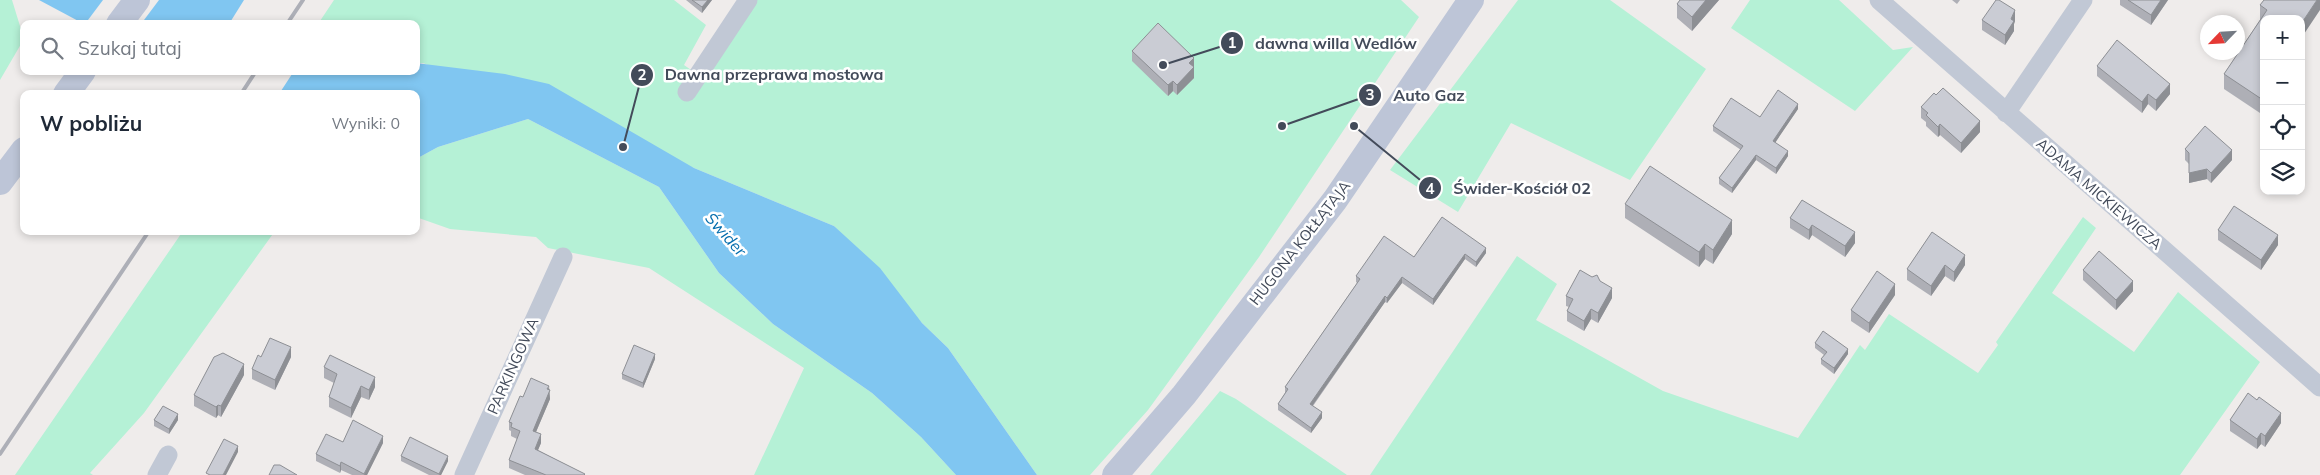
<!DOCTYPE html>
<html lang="pl">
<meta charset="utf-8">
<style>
:root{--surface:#fff;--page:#f2f2f3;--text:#1f2937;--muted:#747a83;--line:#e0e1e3}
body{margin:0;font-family:Mulish,sans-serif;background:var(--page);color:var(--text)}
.controls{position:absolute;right:15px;top:15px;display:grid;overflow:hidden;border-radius:10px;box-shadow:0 2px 8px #0003}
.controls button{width:45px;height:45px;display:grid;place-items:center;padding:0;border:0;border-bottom:1px solid var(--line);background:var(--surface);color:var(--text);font:25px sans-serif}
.compass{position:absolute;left:2200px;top:15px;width:45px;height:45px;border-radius:50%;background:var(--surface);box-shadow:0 2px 8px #0003;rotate:245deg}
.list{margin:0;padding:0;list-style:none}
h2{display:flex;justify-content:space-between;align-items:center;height:65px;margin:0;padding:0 20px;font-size:21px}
h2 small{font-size:16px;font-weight:400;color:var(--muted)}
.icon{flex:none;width:28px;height:28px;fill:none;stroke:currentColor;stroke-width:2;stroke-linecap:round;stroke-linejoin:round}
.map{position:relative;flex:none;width:2320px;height:475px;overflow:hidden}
.search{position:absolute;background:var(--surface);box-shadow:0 2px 8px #0003;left:20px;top:20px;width:400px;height:55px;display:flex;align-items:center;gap:12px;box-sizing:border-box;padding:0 18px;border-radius:10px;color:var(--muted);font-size:19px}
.panel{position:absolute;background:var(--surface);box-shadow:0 2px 8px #0003;left:20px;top:90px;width:400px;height:145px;border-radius:10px}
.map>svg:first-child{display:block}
</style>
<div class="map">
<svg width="2320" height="475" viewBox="0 0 2320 475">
<rect width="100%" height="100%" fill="#efeceb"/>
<!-- green -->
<path fill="#b5f1d6" d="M0,0H12L24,39L0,80Z
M334,0H674L706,25L684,65L704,79L757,0H1401L1419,17L1259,257L1148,410L1090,475H1037L948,348L922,323L834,226L694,168L423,63H416V24H318Z
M1518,0H1610L1706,69L1630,180L1511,123L1458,212L1390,170Z
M1750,0H1839L1893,50L1913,47L1855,111L1731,28Z
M528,119L659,187L719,273L773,324L872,393L921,437L956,475H754L804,368L649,268L548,248L536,237L450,229L416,217V159L438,147Z
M2083,217L2096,228L2052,293L2134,352L2178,292L2260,362L2180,475H1370L1517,256L1557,284L1536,320L1663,391L1798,438L1860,345L1865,350L1889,314L1978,373L1998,345L1996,342Z
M183,231H275L144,413L90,473L93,475H15Z
M1220,391L1236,399L1347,475H1150Z"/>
<!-- water -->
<path fill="#80c6f1" d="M39,0H244L275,24H84Z
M416,63L505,74L549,84L694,168L834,226L880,268L922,323L948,348L1037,475H956L921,437L872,393L773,324L719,273L659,187L528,119L438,147L416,159V94H261L231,71H416Z"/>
<!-- pier -->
<path fill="#efeceb" d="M103,0H159L141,24H85Z
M244,0H248L278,24H229Z
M228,71H294L279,94H258L255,91L246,93L231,82Z"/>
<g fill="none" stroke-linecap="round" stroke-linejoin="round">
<!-- minor -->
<path stroke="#c1c8d5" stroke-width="19" d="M1879,0L2320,387
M687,92L748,0
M2006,113L2083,0
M157,475L168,455
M464,475L563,257"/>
<!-- secondary -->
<path stroke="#bdc5d7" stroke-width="26" d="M119,24L137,0
M66,94L83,71
M0,182L24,150
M1115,475L1184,395L1335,200L1471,0"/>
<!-- rail -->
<path stroke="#adafb7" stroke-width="4" d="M287,24L303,0
M241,94L256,71
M0,454L149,231"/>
</g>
<!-- wall -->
<path fill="#aeafb6" d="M686,0H712L702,13Z
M1680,0H1719L1692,31L1677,18V4Z
M1952,0H1960L1957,4Z
M2120,0H2168L2151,25L2120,5Z
M2264,0L2302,37V49L2260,113L2224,89V74L2260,20V5Z
M1982,20L2015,21L2014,24V31L2005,45L1982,30Z
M1132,51L1194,58V78L1177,95L1173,91L1168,96L1132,61Z
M2097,66L2170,94L2156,111L2148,104L2142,113L2097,76Z
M1921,107L1980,132L1961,153L1940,135L1938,137L1926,126V122L1921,118Z
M1798,109L1775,142L1788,156L1776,174L1756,160L1732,193L1719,184V178L1741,150L1713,131V126Z
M2185,149L2232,160L2211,183L2207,179L2189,183V164L2185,160Z
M1802,200L1855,243L1845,257L1812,235L1809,240L1790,228V218Z
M1625,204L1732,234L1713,264L1705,259L1699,267L1625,218Z
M1442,217L1486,253L1476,267L1465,259L1433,305L1402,283L1387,303L1385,302L1313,406L1322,418L1311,433L1278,410V404L1285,393V387L1357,283L1356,282V276L1414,257Z
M2218,230L2278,245L2261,270L2218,240Z
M1932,232L1965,265L1954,282L1945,276L1931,296L1907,280V269Z
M2083,270L2133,291L2116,310L2083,280Z
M1600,281L1612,298L1598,323L1591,319L1584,331L1567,321V311L1569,307L1566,306V296Z
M1895,295L1869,333L1851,321V310Z
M1815,343L1848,354L1834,374L1821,364V359L1824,355L1815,348Z
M261,357H291L275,390L252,379V369Z
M655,359L643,388L622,379V374Z
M324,367L375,387L369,400L361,397L351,418L329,407V397L334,383L324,378Z
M244,375L221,417L218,415L216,418L194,406V395Z
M549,390L550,399L536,432L541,443L538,450L585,475H525L509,468V460L517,439L511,436V431L509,430V422L523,397Z
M2257,400L2281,423L2265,447L2261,444L2257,449L2230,431V420Z
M154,420H178L169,434L154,426Z
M343,442L383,443L367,475H352L341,470L340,473L316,461V454Z
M401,456L448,461L441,475H429L401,461Z"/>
<!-- shaded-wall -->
<path fill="#8d8f94" d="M708,0H712L702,13V7Z
M1706,0H1719L1692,31V17Z
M2161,0H2168L2151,25V15Z
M2317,0H2320V10L2302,37V49L2301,50V24Z
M2015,10V21L2014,24V31L2005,45V35L2011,19Z
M1194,58V78L1177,95V85L1189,63Z
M1173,81V91L1168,96V85Z
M2170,84V94L2156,111V100Z
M2264,92V107L2260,113V98Z
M2148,94V104L2142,113V102Z
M1798,104V109L1773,146V141Z
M1980,121V132L1961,153V143Z
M1940,124V135L1938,137V127Z
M2232,150V160L2211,183V173Z
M1788,151V156L1776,174V168Z
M1756,155V160L1732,193V188Z
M2207,169V179L2189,183V173Z
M1732,220V234L1713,264V250Z
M1812,225V235L1809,240V230Z
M1855,232V243L1845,257V246Z
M2278,235V245L2261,270V260Z
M1705,244V259L1699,267V252Z
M1486,248V253L1476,267V262Z
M1465,254V259L1433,305V299Z
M1965,255V265L1954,282V272Z
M1945,265V276L1931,296V286Z
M1402,277V283L1387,303V298Z
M2133,281V291L2116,310V300Z
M1895,284V295L1869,333V323Z
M1612,288V298L1598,323V313Z
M1385,296V302L1310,409V404Z
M1591,309V319L1584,331V321Z
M291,347V357L275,390V380Z
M1848,349V354L1834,374V368Z
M655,354V359L643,388V383Z
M244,364V375L221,417V406Z
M375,377V387L369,400V390Z
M361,386V397L351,418V408Z
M549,386L550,399L533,439V431Z
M218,405V415L216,418V407Z
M1322,412V418L1311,433V428Z
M2281,413V423L2265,447V436Z
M178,414V420L169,434V429Z
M2261,433V444L2257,449V439Z
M541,434V443L535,457V449Z
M383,436V443L367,475H364Z
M238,446V452L226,475H223Z
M448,456V461L441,475H439Z
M341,462V470L340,473V466Z"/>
<!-- building -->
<path fill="#caccd4" stroke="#8d8f94" d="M692,0H708L702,7Z
M1680,0H1706L1692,17L1677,4Z
M1996,0H1999L2015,10L2011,19L2014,21L2005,35L1982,20Z
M2128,0H2161L2151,15Z
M2264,0H2317L2301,24V19H2264V92L2260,98L2224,74L2267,10L2260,5Z
M1158,23L1194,58L1189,63L1194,67L1177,85L1173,81L1168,85L1132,51Z
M2117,40L2170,84L2156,100L2148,94L2142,102L2097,66Z
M1943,88L1980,121L1961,143L1940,124L1938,127L1926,115L1928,113L1921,107L1934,93L1936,95Z
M1778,90L1798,104L1773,141L1788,151L1776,168L1756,155L1732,188L1719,178L1743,146L1713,126L1731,98L1760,117Z
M2205,126L2232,150L2211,173L2207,169L2189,173V153L2185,149Z
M1650,166L1732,220L1713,250L1705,244L1699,252L1625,204Z
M1802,200L1855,232L1845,246L1812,225L1809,230L1790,218Z
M2234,206L2278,235L2261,260L2218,230Z
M1442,217L1486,248L1476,262L1465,254L1433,299L1402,277L1387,298L1385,296L1310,404L1322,412L1311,428L1278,404L1288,389L1285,387L1360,279L1356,276L1384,236L1414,257Z
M1932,232L1965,255L1954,272L1945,265L1931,286L1907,269Z
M2099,251L2133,281L2116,300L2083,270Z
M1580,270L1592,277L1597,275L1600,281L1612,288L1598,313L1591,309L1584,321L1567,311L1573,299L1566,296Z
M1877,271L1895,284L1869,323L1851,310Z
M1823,331L1848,349L1834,368L1821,359L1827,352L1815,343Z
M270,338L291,347L275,380L252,369L258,355L261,357Z
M634,345L655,354L643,383L622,374Z
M223,353L244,364L221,406L218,405L216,407L194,395L214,357Z
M330,355L375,377L369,390L361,386L351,408L329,397L337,374L324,367Z
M531,378L549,386L547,389L550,390L533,431L541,434L535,449L585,474L584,475H546L509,460L520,431L511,427L512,423L509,422L520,396L523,397Z
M2248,393L2257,400L2259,397L2281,413L2265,436L2261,433L2257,439L2230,420Z
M163,406L178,414L169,429L154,420Z
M353,420L383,436L364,474L341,462L340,466L316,454L326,434L343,442Z
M410,437L448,456L439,474L401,456Z
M224,439L238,446L223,475H210L206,473Z
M274,465H280L297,475H269Z"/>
<g text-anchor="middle" stroke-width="5" stroke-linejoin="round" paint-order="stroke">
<!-- street labels -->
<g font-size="15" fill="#434b5a" stroke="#fff">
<text transform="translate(2099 194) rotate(41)" y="5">ADAMA MICKIEWICZA</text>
<text transform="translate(1300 243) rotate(-52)" y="5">HUGONA KOŁŁĄTAJA</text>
<text transform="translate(513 366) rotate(-66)" y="5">PARKINGOWA</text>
</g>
<!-- water labels -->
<g font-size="16" font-style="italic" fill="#036dad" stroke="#fff">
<text transform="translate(726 234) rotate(48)" y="6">Świder</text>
</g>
</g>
<!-- callouts -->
<path fill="none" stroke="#434b5a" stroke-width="2" d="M1163 65L1232 43M623 147L642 75M1282 126L1370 95M1354 126L1430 188"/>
<g fill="#434b5a" stroke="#fff" stroke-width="2">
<circle cx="1163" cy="65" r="5"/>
<circle cx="623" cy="147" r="5"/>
<circle cx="1282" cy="126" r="5"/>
<circle cx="1354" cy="126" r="5"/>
<circle cx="1232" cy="43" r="12"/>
<circle cx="642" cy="75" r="12"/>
<circle cx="1370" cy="95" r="12"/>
<circle cx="1430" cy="188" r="12"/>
</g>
<g font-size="15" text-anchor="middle" font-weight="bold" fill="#fff">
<text x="1232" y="48">1</text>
<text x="642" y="80">2</text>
<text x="1370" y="100">3</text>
<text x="1430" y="194">4</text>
</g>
<g font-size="16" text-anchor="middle" font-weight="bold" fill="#434b5a" stroke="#fff" stroke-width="5" stroke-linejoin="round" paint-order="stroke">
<text x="1336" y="49">dawna willa Wedlów</text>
<text x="774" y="80">Dawna przeprawa mostowa</text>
<text x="1429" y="101">Auto Gaz</text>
<text x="1522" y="194">Świder-Kościół 02</text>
</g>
</svg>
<div class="controls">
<button>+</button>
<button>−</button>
<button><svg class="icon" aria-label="locate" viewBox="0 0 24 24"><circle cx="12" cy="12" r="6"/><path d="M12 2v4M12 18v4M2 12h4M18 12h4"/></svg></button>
<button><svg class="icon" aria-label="layers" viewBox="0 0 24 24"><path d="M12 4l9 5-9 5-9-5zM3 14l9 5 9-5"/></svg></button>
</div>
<svg class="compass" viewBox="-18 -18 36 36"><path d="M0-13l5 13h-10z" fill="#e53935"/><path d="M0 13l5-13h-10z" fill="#747a83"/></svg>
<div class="search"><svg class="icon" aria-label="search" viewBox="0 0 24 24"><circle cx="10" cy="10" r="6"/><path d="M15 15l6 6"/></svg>Szukaj tutaj</div>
<section class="panel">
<h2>W pobliżu<small>Wyniki: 0</small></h2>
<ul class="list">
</ul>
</section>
</div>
